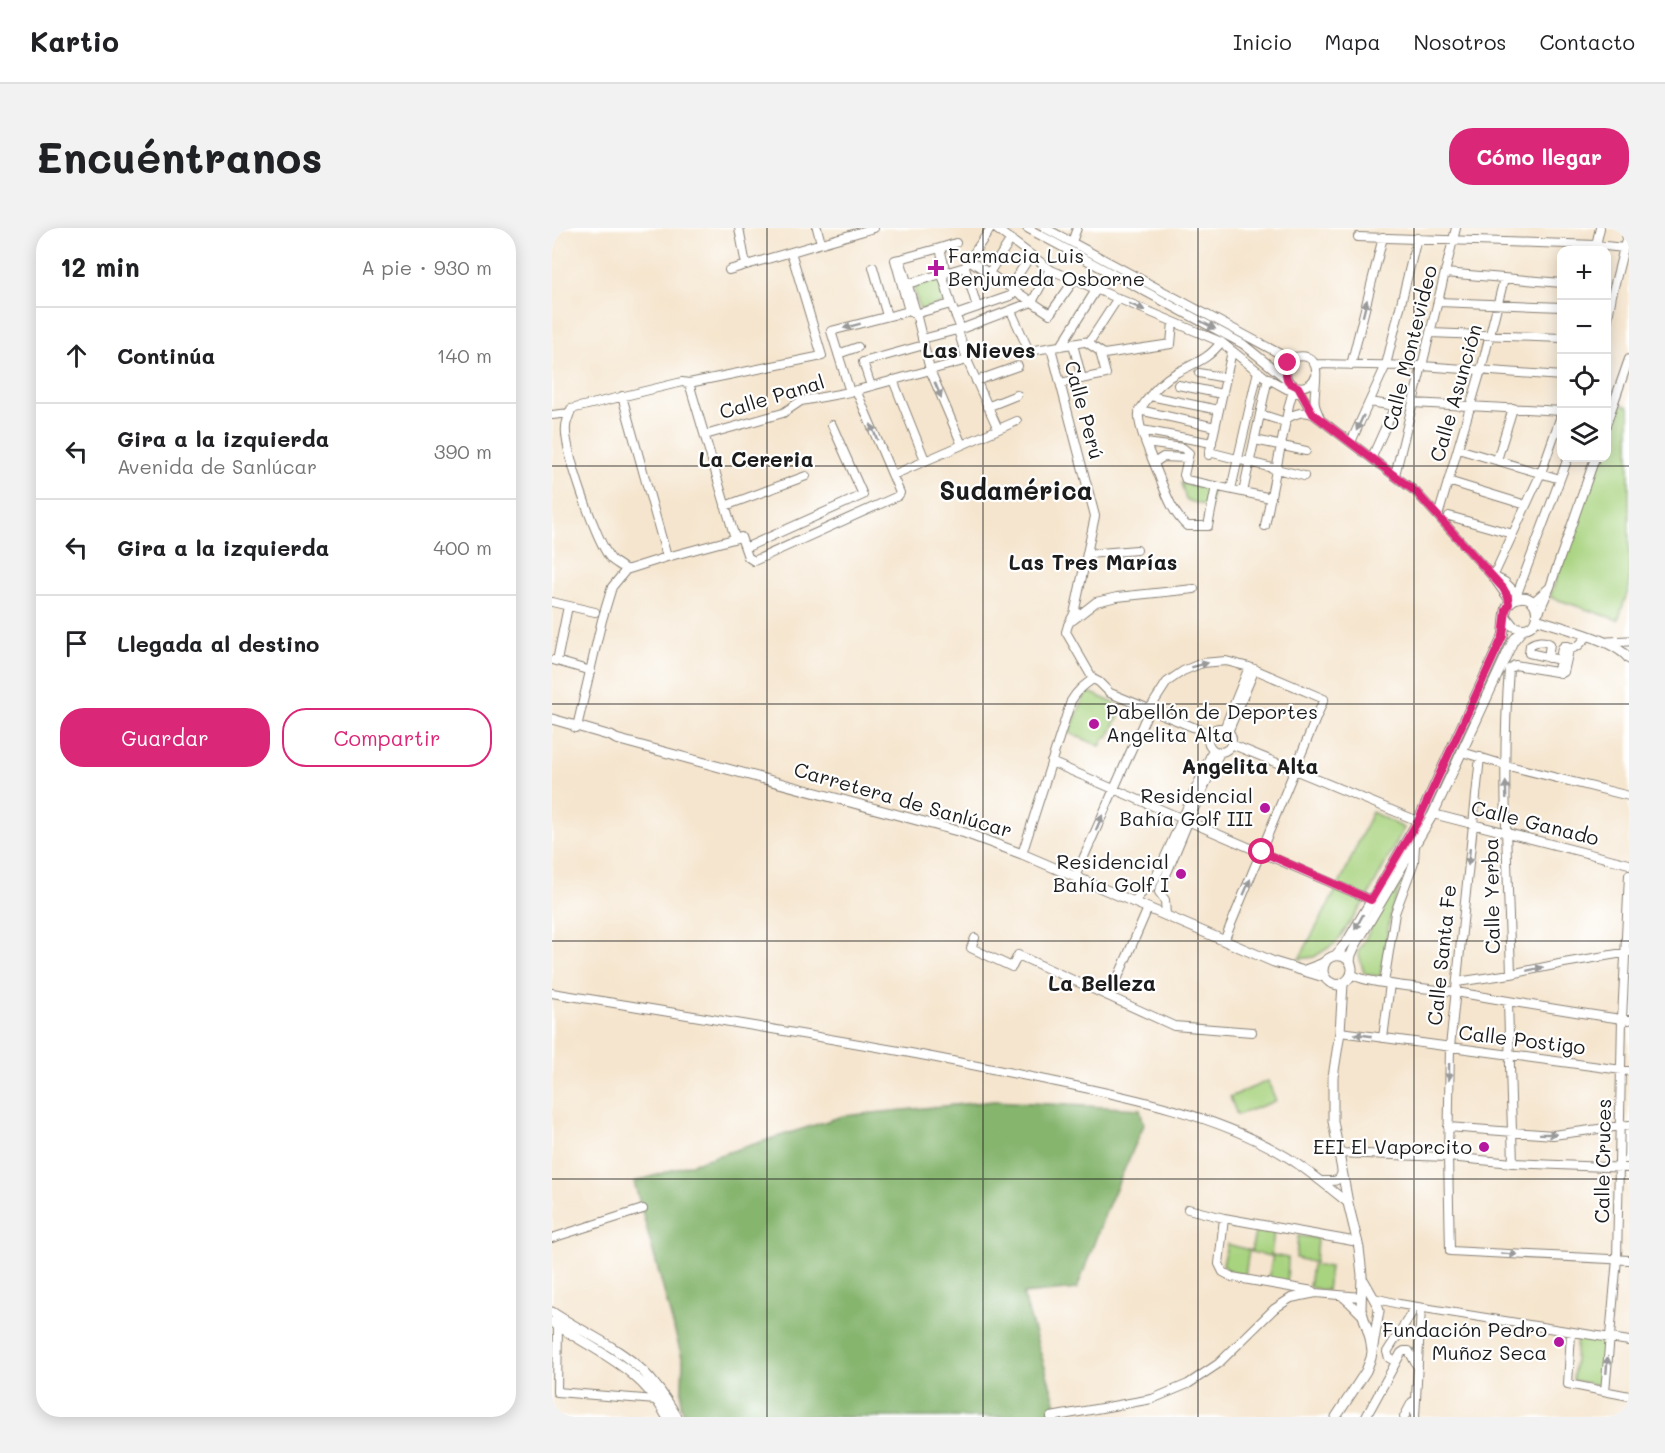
<!DOCTYPE html>
<html lang="es">
<meta charset="utf-8">
<style>
:root{--surface:#fff;--page:#f2f2f2;--text:#202124;--muted:#757577;--line:#e0e0e0;--accent:#db2777}
body{margin:0;font-family:Mali,sans-serif;background:var(--page);color:var(--text)}
.controls{position:absolute;right:18px;top:18px;display:grid;overflow:hidden;border-radius:12px;box-shadow:0 3px 15px #0003}
.controls button{width:54px;height:54px;display:grid;place-items:center;padding:0;border:0;border-bottom:2px solid var(--line);background:var(--surface);color:var(--text);font:30px sans-serif}
.stop{position:absolute;width:18px;height:18px;margin:-14px;border:4px solid #db2777;border-radius:50%;background:#fff}
.stop.end{background:#db2777;border-color:#fff;box-shadow:0 2px 6px #0008}
.list{margin:0;padding:0;list-style:none}
h2{display:flex;justify-content:space-between;align-items:center;height:78px;margin:0;padding:0 24px;font-size:26px}
h2 small{font-size:20px;font-weight:400;color:var(--muted)}
.list li{display:grid;grid-template-columns:39px 1fr auto;gap:18px;align-items:center;box-sizing:border-box;height:96px;padding:0 24px;border-top:2px solid var(--line)}
.list b{display:block;font-size:22px;white-space:nowrap}
.list p{margin:0;font-size:20px;white-space:nowrap;color:var(--muted)}
.list em{font-size:20px;font-style:normal;color:var(--muted)}
.actions{display:flex;gap:12px;padding:18px 24px}
.actions a{flex:1;padding:14px 0;border:2px solid var(--accent);border-radius:24px;text-align:center;font-size:21px;color:var(--accent)}
.actions .main{background:var(--accent);color:#fff}
.icon{flex:none;width:33px;height:33px;fill:none;stroke:currentColor;stroke-width:2;stroke-linecap:round;stroke-linejoin:round}
.map{position:relative;flex:none;width:1077px;height:1189px;overflow:hidden;border-radius:24px}
header{display:flex;align-items:center;gap:36px;box-sizing:border-box;height:84px;padding:0 30px;background:var(--surface);border-bottom:2px solid var(--line)}
header strong{font-size:28px}
nav{display:flex;gap:33px;margin-inline-start:auto;font-size:21px}
.intro{display:flex;align-items:center;justify-content:space-between;box-sizing:border-box;height:144px;padding:0 36px}
h1{margin:0;font-size:42px}
.button{padding:15px 27px;border-radius:24px;background:var(--accent);color:#fff;font-size:21px;font-weight:700}
main{display:flex;gap:36px;padding:0 36px}
aside{flex:1;background:var(--surface);border-radius:24px;box-shadow:0 3px 15px #0003}
.map>svg:first-child{display:block}
</style>
<header>
<strong>Kartio</strong>
<nav><a>Inicio</a><a>Mapa</a><a>Nosotros</a><a>Contacto</a></nav>
</header>
<div class="intro"><h1>Encuéntranos</h1><a class="button">Cómo llegar</a></div>
<main>
<aside>
<h2>12 min<small>A pie · 930 m</small></h2>
<ul class="list">
<li><svg class="icon" aria-label="ahead" viewBox="0 0 24 24"><path d="M12 20V5M6 11l6-6 6 6"/></svg><div><b>Continúa</b></div><em>140 m</em></li>
<li><svg class="icon" aria-label="left" viewBox="0 0 24 24"><path d="M17 20v-9H6M10 6l-5 5 5 5"/></svg><div><b>Gira a la izquierda</b><p>Avenida de Sanlúcar</p></div><em>390 m</em></li>
<li><svg class="icon" aria-label="left" viewBox="0 0 24 24"><path d="M17 20v-9H6M10 6l-5 5 5 5"/></svg><div><b>Gira a la izquierda</b></div><em>400 m</em></li>
<li><svg class="icon" aria-label="arrive" viewBox="0 0 24 24"><path d="M6 21V4h12l-3 4 3 4H6"/></svg><div><b>Llegada al destino</b></div></li>
</ul>
<div class="actions"><a class="main">Guardar</a><a>Compartir</a></div>
</aside>
<div class="map">
<svg width="1077" height="1189" viewBox="0 0 1077 1189">
<rect width="100%" height="100%" fill="#fff"/>
<filter id="ink" filterUnits="userSpaceOnUse"><feTurbulence type="fractalNoise" baseFrequency=".0167" numOctaves="2"/><feDisplacementMap in="SourceGraphic" scale="12" xChannelSelector="R" yChannelSelector="G"/><feConvolveMatrix kernelMatrix="1 2 1 2 8 2 1 2 1" color-interpolation-filters="sRGB"/></filter>
<filter id="wash" filterUnits="userSpaceOnUse"><feTurbulence type="fractalNoise" baseFrequency=".008" numOctaves="4" result="noise"/><feDisplacementMap in="SourceGraphic" scale="24" xChannelSelector="R" yChannelSelector="G"/><feGaussianBlur stdDeviation="1.35" result="paint"/><feColorMatrix in="noise" values="0 0 0 0 0 0 0 0 0 0 0 0 0 0 0 0 0 1.4 0 .05"/><feComposite in="paint" operator="in"/></filter>
<g filter="url(#wash)">
<rect width="100%" height="100%" fill="#f5e5ce"/>
<!-- green -->
<path fill="#a8d37f" stroke="#62784e" stroke-width="1.5" d="M387,50L395,74L368,82L361,58Z
M1066,175L1077,179V360L1066,392L998,369L1047,230H1054L1055,209Z
M629,255L660,261L658,279L634,272Z
M948,420L953,423L877,585L803,713L799,711L869,591Z
M535,463L566,477L563,486L567,488L556,510L553,509L548,518L517,505Z
M820,584L852,600L815,670L784,715L762,729L747,731L787,657Z
M858,630L839,684L828,749L812,745L806,724Z
M716,853L724,873L685,887L678,869Z
M704,1000L722,1003L719,1028L699,1024Z
M746,1008L765,1010L763,1035L744,1030Z
M675,1016L697,1022L693,1048L676,1043L671,1036Z
M721,1027L736,1030L735,1057L716,1052Z
M760,1037L778,1039L775,1063L757,1059Z
M1025,1109L1054,1113L1050,1158L1021,1152Z"/>
<!-- forest -->
<path fill="#86b56e" stroke="#516845" stroke-width="1.5" d="M442,873L588,881L592,897L554,983L525,1061L471,1066L505,1180L499,1184L472,1189H133L129,1178L131,1133L82,954L291,888Z"/>
</g>
<g filter="url(#ink)">
<g fill="none" stroke-linecap="round" stroke-linejoin="round">
<defs>
<path id="minor" d="M187,0L194,37
M265,0L269,15
M443,0L499,42L669,114L713,149L735,161L749,166
M475,0L691,116L743,158C752,160 758,158 763,150
M493,0L732,128C742,132 746,126 755,129C772,136 760,163 763,177C764,182 767,186 768,191
M806,9L1044,17L1072,20
M520,14L525,0
M1044,17L1048,0
M388,20L404,15
M348,31L388,20L394,45
M417,32L498,86L523,51
M415,35L439,0
M321,39L335,88
M413,39L425,79
M177,42L322,0
M437,45L459,11
M893,45L1010,55
M352,57L413,39
M458,59L479,27
M886,74L1010,79
M399,76L409,101
M459,83L477,123L538,113L566,70
M363,86L357,83L343,32L348,31L363,81L378,142L410,217
M363,86L399,76L390,46
M403,87L458,68L464,63
M1054,101L1060,67L1077,0
M406,102L415,132L446,201
M878,105L1010,110
M370,111L409,101L480,74L498,41
M534,114L552,126L619,116L621,94
M521,116L530,151
M509,118L544,62
M499,120L543,288L522,386L516,397L514,404L541,451L547,454L558,465L658,506
M286,126L306,119
M763,136L870,138L1010,148
M799,137L831,9
M647,145L674,150
M735,151C733,142 734,135 742,130
M341,152L373,232
M424,153L466,138
M137,155L183,310
M508,155L554,146L548,124
M626,157L670,166
M319,158L311,134L372,117
M747,162L761,186L864,264L941,349L956,370L957,376
M298,164L279,103L357,83
M70,168L115,329
M598,168L667,182
M818,174L843,178L820,229
M861,175L1010,183
M435,179L465,167
M587,182L663,199
M708,186L733,194
M0,187L18,185
M734,191C742,186 751,182 760,186
M1054,197L1077,131
M590,202L660,215
M153,207L231,185L249,173L298,164L415,132
M703,212L754,223
M799,214L834,137L865,10
M594,215L631,220L637,225L632,247L634,252L719,270
M906,221L1008,251
M657,224L752,248
M657,227L680,123
M945,232L961,180
M602,235L611,229L636,230
M341,247L465,193
M843,247L904,0
M896,253L974,277
M664,258L656,298H635C618,283 612,259 603,238C597,223 588,205 587,190C586,182 590,179 594,173C602,162 611,152 624,145C642,135 656,132 669,114
M679,261L706,143
M691,264L716,150
M173,278L254,248
M886,288L929,142L952,51
M897,288L961,306
M713,298L737,177L742,159
M193,320L311,267L280,197
M535,326L585,322
M74,342L115,329L189,309L196,329L202,333L346,268L348,265L304,162
M941,349L989,245L1010,185
M943,349L953,354L966,367
M965,366L1016,230
M0,374L43,384
M981,374L997,360
M985,386L988,382L998,359L1043,230
M521,392L544,374L565,369L642,361
M996,430L998,416C992,412 984,413 978,417L977,425L1008,432
M1,432L39,443
M5,433L16,378
M1008,445L1006,442L1010,420L1012,418H1016L1017,422
M23,500L25,499L50,392L60,359L74,342C70,338 63,335 59,331C45,315 11,219 14,199C14,193 18,187 19,181L130,154L137,155L270,128L239,24
M656 512a12 12 0 1 1 24 0a12 12 0 1 1-24 0Z
M672,501L697,439
M676,504L703,441
M679,516L866,593
M910,524L953,537L1077,568
M928,529L898,819L896,929L898,1023L1077,1032
M499,534L819,672
M881,586L1077,636
M470,626L519,473C525,463 531,458 541,451
M523,649L597,482L615,454L631,443L650,435L674,433L697,439L772,471L672,713
M581,674L592,663L599,660L661,522
M614,688L613,672L607,664L637,592L668,524
M423,710L419,720L460,739L466,727L622,798L700,804
M800,746C811,756 884,761 904,764C961,774 1019,784 1077,792
M959,746C956,645 949,543 957,441L963,437L1010,445L1012,444L1017,422L1026,418L1036,408
M905,754L959,746L1012,735L1077,724
M832,755L843,685L862,634L863,617
M0,765C118,784 235,803 353,824C402,833 450,843 499,853C577,869 666,887 735,929C757,943 776,959 796,975
M558,768L596,680
M956,774L961,935
M788,804L1077,843
M831,810L838,756
M896,899L1001,907L1077,897
M786,925L896,929L961,935L1077,940
M771,953C781,953 788,955 790,943
M636,981L672,990L806,1014
M672,990L667,1036L671,1044L680,1049L761,1063
M0,1010L91,981
M790,1068L798,1075L810,1087
M822,1070L847,1076L1077,1113
M6,1098L5,1164L104,1172
M1019,1105L1016,1156L1077,1168
M844,1134L837,1130L835,1124L859,1086L861,1078
M1053,1163L1065,1031L1070,791L1077,647
M499,1189L600,1171L636,1156L666,1136L722,1081L739,1070L764,1065L809,1069
M814,1189L849,1125L852,1123H857L866,1140
M852,1189L860,1174L864,1172
M863,1189L869,1080
M1076,1189L1077,1184"/>
<path id="major" d="M984,391C1008,399 1064,412 1077,431
M1056,414L1076,413
M0,491L59,508L64,511L413,605L470,626L722,734L772,749
M784,727L795,714L866,593L951,408C953,399 952,387 955,379C957,375 961,371 966,370C992,363 991,412 961,398L954,389
M798,734L799,727L803,718L881,586L961,413L971,401
M753,742C759,740 765,738 771,735C775,732 778,728 783,728C803,725 807,752 786,757C773,755 767,744 774,733
M791,756L788,804L781,849V893L796,975L807,1020L810,1047L809,1081L818,1110L820,1123
M0,1084C30,1104 65,1118 91,1143C105,1157 115,1172 125,1189
M0,1094C43,1123 90,1140 115,1189
M784,1189L814,1143L819,1130L827,1083L825,1076L812,1053"/>
</defs>
<!-- minor casing -->
<use href="#minor" stroke="#888075" stroke-width="10"/>
<!-- major casing -->
<use href="#major" stroke="#888075" stroke-width="11"/>
<!-- minor -->
<use href="#minor" stroke="#fff" stroke-width="8"/>
<!-- major -->
<use href="#major" stroke="#fff" stroke-width="9"/>
</g>
<!-- one-way arrows -->
<defs><path id="oneway-solid" d="M-6-.8H1V-3.2L6.5 0L1 3.2V.8H-6Z" transform="scale(1.5)"/></defs>
<g fill="#999">
<use href="#oneway-solid" transform="translate(585 79) rotate(23)"/>
<use href="#oneway-solid" transform="translate(813 80) rotate(-76)"/>
<use href="#oneway-solid" transform="translate(656 97) rotate(28)"/>
<use href="#oneway-solid" transform="translate(300 98) rotate(165)"/>
<use href="#oneway-solid" transform="translate(386 162) rotate(67)"/>
<use href="#oneway-solid" transform="translate(808 195) rotate(115)"/>
<use href="#oneway-solid" transform="translate(322 204) rotate(-113)"/>
<use href="#oneway-solid" transform="translate(648 437) rotate(-15)"/>
<use href="#oneway-solid" transform="translate(954 562) rotate(-92)"/>
<use href="#oneway-solid" transform="translate(547 595) rotate(-67)"/>
<use href="#oneway-solid" transform="translate(917 629) rotate(96)"/>
<use href="#oneway-solid" transform="translate(695 659) rotate(-67)"/>
<use href="#oneway-solid" transform="translate(807 694) rotate(119)"/>
<use href="#oneway-solid" transform="translate(983 741) rotate(-12)"/>
<use href="#oneway-solid" transform="translate(811 807) rotate(-172)"/>
<use href="#oneway-solid" transform="translate(897 844) rotate(91)"/>
<use href="#oneway-solid" transform="translate(996 906) rotate(1)"/>
<use href="#oneway-solid" transform="translate(957 1026) rotate(3)"/>
<use href="#oneway-solid" transform="translate(1055 1137) rotate(-85)"/>
</g>
</g>
<g fill="none" stroke-linecap="round" stroke-linejoin="round" filter="url(#ink)">
<!-- route -->
<path stroke="#db2777" stroke-width="8" d="M710,624L819,672L866,593L951,408L954,382L957,376L956,369L951,360L864,264L761,186L746,159L738,155L735,151L734,146L736,135"/>
</g>
<!-- grid -->
<path fill="none" stroke="#1c1c1c" stroke-width="1.5" stroke-opacity="0.55" d="M215,0V1189M431,0V1189M646,0V1189M862,0V1189M0,238H1077M0,476H1077M0,713H1077M0,951H1077"/>
<!-- markers -->
<g fill="#b5179e" stroke="#fff" stroke-width="2">
<path d="M381 31h6v6h6v6h-6v6h-6v-6h-6v-6h6z"/>
<circle cx="542" cy="496" r="6"/>
<circle cx="713" cy="580" r="6"/>
<circle cx="629" cy="646" r="6"/>
<circle cx="932" cy="919" r="6"/>
<circle cx="1007" cy="1114" r="6"/>
</g>
<g text-anchor="middle" stroke-width="4.5" stroke-linejoin="round" paint-order="stroke">
<!-- poi labels -->
<g font-size="20" fill="#1c1c1c" stroke="#fff" text-anchor="end">
<text x="396" y="35" text-anchor="start">Farmacia Luis<tspan x="396" dy="23">Benjumeda Osborne</tspan></text>
<text x="554" y="491" text-anchor="start">Pabellón de Deportes<tspan x="554" dy="23">Angelita Alta</tspan></text>
<text x="701" y="575">Residencial<tspan x="701" dy="23">Bahía Golf III</tspan></text>
<text x="617" y="641">Residencial<tspan x="617" dy="23">Bahía Golf I</tspan></text>
<text x="920" y="926">EEI El Vaporcito</text>
<text x="995" y="1109">Fundación Pedro<tspan x="995" dy="23">Muñoz Seca</tspan></text>
</g>
<!-- street labels -->
<g font-size="20" fill="#1c1c1c" stroke="#fff">
<text transform="translate(858 120) rotate(-76)" y="7">Calle Montevideo</text>
<text transform="translate(904 165) rotate(-74)" y="7">Calle Asunción</text>
<text transform="translate(220 169) rotate(-17)" y="7">Calle Panal</text>
<text transform="translate(532 182) rotate(75)" y="7">Calle Perú</text>
<text transform="translate(351 572) rotate(16)" y="7">Carretera de Sanlúcar</text>
<text transform="translate(983 595) rotate(14)" y="7">Calle Ganado</text>
<text transform="translate(940 668) rotate(-91)" y="7">Calle Yerba</text>
<text transform="translate(890 727) rotate(-84)" y="7">Calle Santa Fe</text>
<text transform="translate(970 812) rotate(7)" y="7">Calle Postigo</text>
<text transform="translate(1051 933) rotate(-89)" y="7">Calle Cruces</text>
</g>
<!-- neighbourhood labels -->
<g font-size="21" font-weight="bold" fill="#1c1c1c" stroke="#fff">
<text x="427" y="130">Las Nieves</text>
<text x="204" y="239">La Cereria</text>
<text x="541" y="342">Las Tres Marías</text>
<text x="698" y="546">Angelita Alta</text>
<text x="550" y="763">La Belleza</text>
</g>
<!-- district labels -->
<g font-size="26" font-weight="bold" fill="#1c1c1c" stroke="#fff">
<text x="464" y="272">Sudamérica</text>
</g>
</g>
</svg>
<div class="controls">
<button>+</button>
<button>−</button>
<button><svg class="icon" aria-label="locate" viewBox="0 0 24 24"><circle cx="12" cy="12" r="6"/><path d="M12 2v4M12 18v4M2 12h4M18 12h4"/></svg></button>
<button><svg class="icon" aria-label="layers" viewBox="0 0 24 24"><path d="M12 4l9 5-9 5-9-5zM3 14l9 5 9-5"/></svg></button>
</div>
<div class="stop" style="left:710px;top:624px"></div>
<div class="stop end" style="left:736px;top:135px"></div>
</div>
</main>
